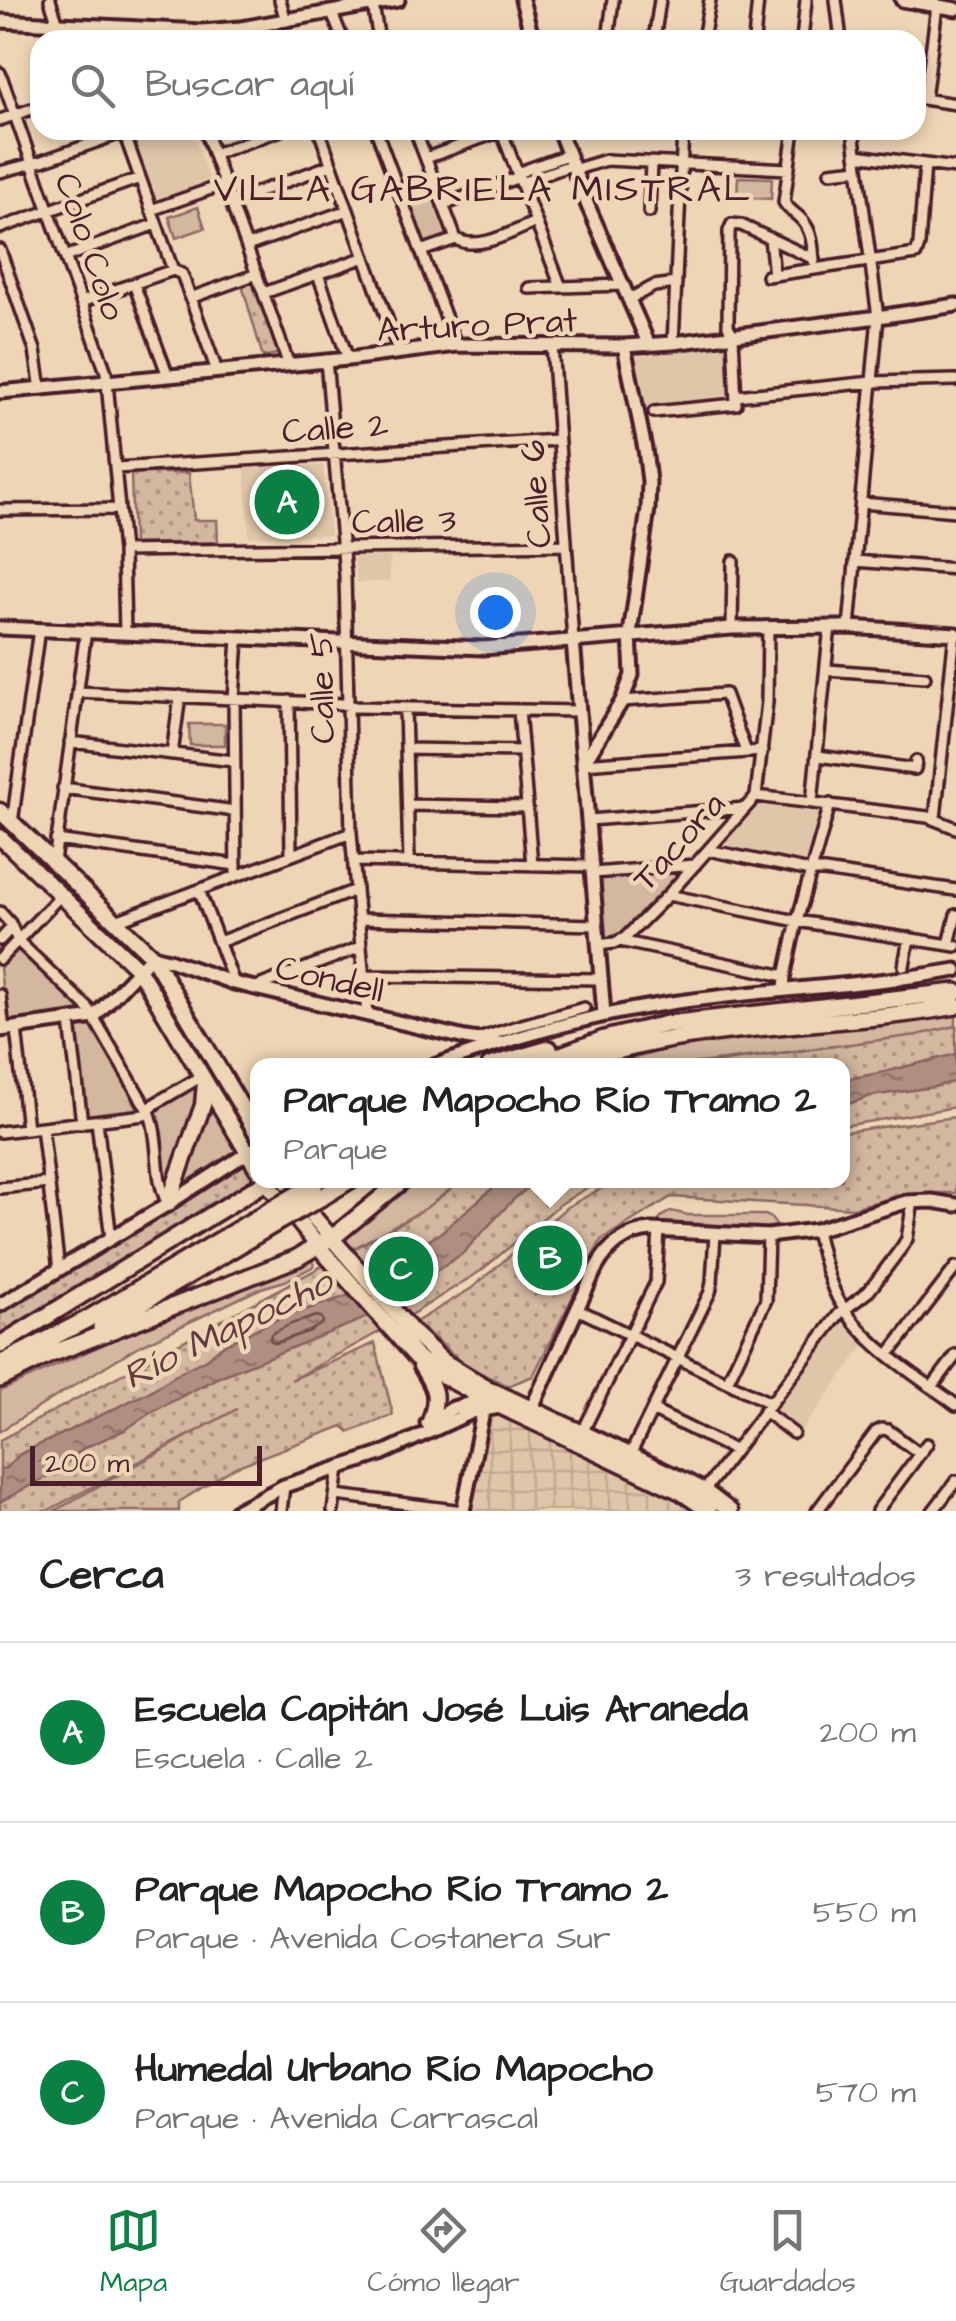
<!DOCTYPE html>
<html lang="es">
<meta charset="utf-8">
<style>
:root{--surface:#fff;--page:#f6f6f6;--text:#222;--muted:#767676;--line:#e0e0e0;--accent:#0b8043}
body{margin:0;font-family:"Architects Daughter",sans-serif;background:var(--page);color:var(--text)}
.scale{position:absolute;left:30px;bottom:25px;width:232px;box-sizing:border-box;padding-left:10px;border:5px solid #4a1f2b;border-top:0;font-size:28px;line-height:35px;white-space:nowrap;color:#4a1f2b;-webkit-text-stroke:8px #eed5b5;paint-order:stroke}
.you{position:absolute;left:495px;top:612px;width:35px;height:35px;margin:-25px;border:8px solid #fff;border-radius:50%;background:#1a73e8;box-shadow:0 0 0 15px #1a73e833}
.badge{display:grid;place-items:center;width:65px;height:65px;border-radius:50%;background:var(--accent);color:#fff;font-size:32px;font-weight:700}
.pin{position:absolute;translate:-50% -50%;border:5px solid #fff;box-shadow:0 2px 10px #0006}
.popup{position:absolute;left:250px;top:1058px;width:600px;height:130px;box-sizing:border-box;display:grid;place-content:center;border-radius:20px;background:var(--surface);filter:drop-shadow(0 2px 8px #0005);font-size:32px;white-space:nowrap;color:var(--muted)}
.popup b{font-size:38px;color:var(--text)}
.popup::after{content:'';position:absolute;left:50%;top:100%;margin-left:-20px;border:20px solid transparent;border-top-color:var(--surface)}
.list{margin:0;padding:0;list-style:none}
h2{display:flex;justify-content:space-between;align-items:center;height:130px;margin:0;padding:0 40px;font-size:42px}
h2 small{font-size:32px;font-weight:400;color:var(--muted)}
.list li{display:grid;grid-template-columns:65px 1fr auto;gap:30px;align-items:center;box-sizing:border-box;height:180px;padding:0 40px;border-top:2px solid var(--line)}
.list b{display:block;font-size:38px;white-space:nowrap}
.list p{margin:0;font-size:32px;white-space:nowrap;color:var(--muted)}
.list em{font-size:32px;font-style:normal;color:var(--muted)}
.icon{flex:none;width:55px;height:55px;fill:none;stroke:currentColor;stroke-width:2;stroke-linecap:round;stroke-linejoin:round}
.map{position:relative;flex:none;width:956px;height:1511px;overflow:hidden}
.search{position:absolute;background:var(--surface);box-shadow:0 5px 15px #0003;left:30px;right:30px;top:30px;height:110px;display:flex;align-items:center;gap:25px;box-sizing:border-box;padding:0 35px;border-radius:30px;color:var(--muted);font-size:38px}
.sheet{height:670px;background:var(--surface)}
nav{display:flex;justify-content:space-around;align-items:center;box-sizing:border-box;height:140px;border-top:2px solid var(--line);background:var(--surface);font-size:28px;color:var(--muted)}
nav a{display:grid;justify-items:center;gap:5px}
nav .on{color:var(--accent)}
.map>svg:first-child{display:block}
</style>
<div class="map">
<svg width="956" height="1511" viewBox="0 0 956 1511">
<defs>
<pattern id="industrial-grid" width="8" height="8" patternUnits="userSpaceOnUse" patternTransform="scale(2.5)"><rect width="8" height="8" fill="#e0c6a9"/><path d="M0 4h8M4 0v8" fill="none" stroke="#c2aa92"/></pattern>
<pattern id="park-dots" width="8" height="8" patternUnits="userSpaceOnUse" patternTransform="scale(2.5)"><rect width="8" height="8" fill="#d3b79f"/><path d="M2 2h.1M6 6h.1" fill="none" stroke="#ad9482" stroke-width="1.8" stroke-linecap="round"/></pattern>
<pattern id="water-ripples" width="26" height="14" patternUnits="userSpaceOnUse" patternTransform="scale(2.5)"><rect width="26" height="14" fill="#af8f81"/><path d="M2 4q2-2 4 0t4 0M15 11q2-2 4 0t4 0" fill="none" stroke="#90746a"/></pattern>
</defs>
<rect width="100%" height="100%" fill="#eed5b5"/>
<filter id="ink" filterUnits="userSpaceOnUse"><feTurbulence type="fractalNoise" baseFrequency=".01" numOctaves="2"/><feDisplacementMap in="SourceGraphic" scale="20" xChannelSelector="R" yChannelSelector="G"/><feConvolveMatrix kernelMatrix="1 2 1 2 8 2 1 2 1" color-interpolation-filters="sRGB"/></filter>
<g filter="url(#ink)">
<!-- built -->
<path fill="#e0c6a9" d="M149,130H192L211,186L154,205L131,137Z
M729,345L731,399L644,409L635,357Z
M323,465L330,535L249,537L245,469Z
M353,557H390L389,581L357,583Z
M0,799L135,930L160,948L144,962L94,916L0,825Z
M760,800L822,812L807,864L722,846Z
M842,1322L865,1344L802,1430L774,1410Z"/>
<!-- industrial -->
<path fill="url(#industrial-grid)" d="M495,1416L513,1422L694,1511H471L490,1420Z"/>
<!-- grass -->
<path fill="#d3b79f" stroke="#8e6b65" stroke-width="2.5" d="M738,177L772,178L771,199L737,197Z
M428,182L448,236L424,245L403,191Z
M198,207L205,228L176,238L169,217Z
M189,724H225V745H190Z
M684,871L617,938L603,942L599,877Z
M18,945L83,1013L6,1022L0,968L3,958Z
M956,1014V1029L931,1034L684,1065L605,1066L683,1045L888,1024Z
M93,1026L139,1111L86,1117L75,1028Z
M198,1083L201,1093L168,1186L162,1182L156,1109Z
M209,1102L237,1153L179,1188Z
M414,1181H464L439,1201L354,1248L347,1243L346,1239Z
M671,1211L688,1215H765L770,1217L777,1226L762,1228L658,1222L661,1217Z
M312,1258L314,1266L285,1281L261,1288L135,1348L0,1431V1391L115,1339Z"/>
<!-- park -->
<path fill="url(#park-dots)" stroke="#8e6b65" stroke-width="2.5" d="M254,278L281,353L263,357L242,285Z
M131,473H189L194,520H217L218,542L133,544Z
M956,1026V1107L843,1126L842,1066H689L917,1035Z
M956,1117V1193H927L891,1198L853,1208L671,1197L601,1240L533,1376L508,1386L466,1366L416,1322L472,1288L567,1207L615,1181L842,1180L843,1132Z
M242,1162L254,1178L0,1333V1309Z
M461,1181H598L559,1205L482,1270L414,1313L291,1380L375,1343L393,1415L350,1432L343,1426L235,1467L179,1502V1511H54L237,1409L47,1511H0V1440L389,1230L426,1208Z"/>
<!-- water -->
<path fill="url(#water-ripples)" stroke="#87625f" stroke-width="2.5" d="M956,1054V1081L934,1087L871,1096L843,1106V1080L884,1072Z
M501,1181H536L513,1200L462,1254L361,1320L219,1377L150,1413L125,1430L84,1448L57,1471L0,1502V1470L6,1468L20,1454L147,1393L184,1370L206,1359L225,1344L277,1319L350,1295L380,1276L406,1254L439,1234Z"/>
<g fill="none" stroke-linecap="round" stroke-linejoin="round">
<!-- shore -->
<path stroke="#724c4d" stroke-width="2.5" d="M317,1316L322,1318L323,1323L310,1331L275,1343L270,1340L271,1334L291,1324Z"/>
<defs>
<path id="street" d="M50,0L58,24
M280,0L286,21
M836,0L841,40
M373,5L379,40
M332,13L343,40
M608,40L613,0
M654,40L660,0
M703,40L710,0
M754,40L758,0
M802,40L806,0
M0,73L106,372L123,551L125,633
M916,98L956,104
M925,99L937,6
M0,120L40,106
M123,130L173,270L182,274L217,371
M205,130L289,365
M319,130L399,352
M376,130L456,345
M415,130L456,239
M501,130L561,287
M794,130L784,202C789,211 795,212 802,220C812,231 813,246 814,261
M214,154L281,130
M856,155L956,168
M426,158L501,131
M573,170L606,160L789,169
M0,172L42,161L130,130
M830,172L858,169
M517,173L567,155
M521,183L571,165
M231,202L331,165
M443,205L519,177
M151,210L225,184
M649,212L651,163
M0,228L140,178
M770,238L774,275
M247,246L348,210
M0,250L35,350L41,389
M421,251L456,239C479,252 513,231 536,222
M65,257L156,224
M318,274L348,359
M767,276L916,254L919,245L925,164
M134,284L168,376
M529,288L623,285
M264,293L365,257
M190,298L257,274
M629,299L654,286L676,283
M81,302L173,270
M673,343L683,130
M552,345L573,640
M326,360L345,575L351,833L367,1015
M736,396L872,382L956,380
M654,412L736,404L733,335L728,326L729,231L732,224L741,225L814,259
M116,468L558,440
M861,503L956,511
M0,510L119,509
M123,551L566,545
M855,561L956,569
M849,627L878,317L853,130
M732,628L733,561
M827,670L925,677
M77,692L342,704L355,707L578,711
M289,701L291,855
M622,701L725,694L746,752
M405,708L409,862
M519,710L532,865
M70,742L234,761
M406,749L522,751
M172,754L180,696
M818,756L915,769L916,761
M583,764L762,751
M63,788L235,811
M756,796L928,817L956,828
M812,802L830,626
M408,805L527,807
M935,818L955,633
M589,820L745,808
M12,823L39,629
M56,840L236,865
M708,850L810,871H824L956,890
M353,861L592,866
M54,862L86,631
M593,873L695,865
M236,876L234,699L238,638
M199,890L234,983
M668,895L797,921L956,946
M0,912L10,923L18,941L88,1008L150,1114C161,1143 153,1176 168,1204
M359,919L597,925
M116,921L351,833
M0,940L12,927
M620,941L785,976
M219,942L356,890
M598,945L614,943L625,938L668,895L756,796L767,702L768,627
M949,945L956,915
M0,959L61,895
M904,966L909,938
M364,976L602,979
M256,987L361,947
M784,990L785,976L797,921L830,804
M0,995L4,1030
M70,1022L82,1123
M16,1028L27,1129
M478,1039L518,1026L584,1008
M97,1121L111,1239
M42,1127L59,1270
M0,1132L144,1115L156,1103L202,1076
M0,1188L49,1183
M816,1230C821,1253 827,1278 838,1299C863,1345 915,1374 956,1405
M577,1309L770,1403
M889,1354L956,1267
M727,1382L766,1300L768,1236
M932,1387L956,1355
M652,1410L734,1450
M764,1411L793,1433
M582,1433L656,1282L659,1230
M630,1455L710,1292L712,1282L715,1234
M704,1491L839,1314L869,1291L902,1247L907,1239L913,1201
M336,1495L463,1511
M281,1511L284,1486
M333,1511L339,1468
M817,1511L876,1432L882,1429L888,1430L920,1454
M877,1511L927,1444
M933,1511L956,1481"/>
<path id="secondary" d="M522,0L533,40
M902,0L956,9
M0,21L202,31L241,28L398,0
M559,130L588,206L649,345
M0,392L348,359L456,345L624,346L673,343L878,317L956,305
M0,628L483,648L732,628L849,627L956,634
M573,640L604,1014
M583,764L622,701L632,675L630,634L648,509L649,481L645,449L624,346
M0,1030L94,1017L152,956L169,960L234,983L465,1038L499,1043
M434,1066C510,1038 585,1016 665,1004C761,989 860,987 956,970
M0,1305L168,1204L258,1146
M529,1414L596,1268C608,1246 626,1232 652,1230L768,1236L816,1230L906,1202L932,1201L956,1205
M427,1423L453,1408L485,1399
M236,1511L284,1486L381,1454L472,1412L500,1407
M463,1511L485,1402"/>
<path id="primary" d="M0,811L152,956L258,1135
M0,837L139,970L258,1170
M265,1180L318,1246L416,1357L438,1373L485,1399L681,1492L709,1511
M286,1180L311,1214L415,1335L443,1361L487,1388L685,1481L704,1491L730,1511
M168,1204L203,1105L205,1082
M421,1366C435,1388 439,1396 430,1421"/>
<path id="highway" d="M490,1066L549,1049
M531,1066L604,1039L667,1024L956,992
M569,1066C694,1020 827,1029 956,1006
M324,1196L350,1180
M101,1327L276,1223
M0,1345L269,1180
M54,1353L297,1258L337,1234L403,1180
M0,1364L86,1320L269,1211
M0,1379L59,1350"/>
</defs>
<!-- street casing -->
<use href="#street" stroke="#4a1f2b" stroke-width="16"/>
<!-- secondary casing -->
<use href="#secondary" stroke="#4a1f2b" stroke-width="19"/>
<!-- primary casing -->
<use href="#primary" stroke="#4a1f2b" stroke-width="21"/>
<!-- highway casing -->
<use href="#highway" stroke="#4a1f2b" stroke-width="22"/>
<!-- street -->
<use href="#street" stroke="#eed5b5" stroke-width="9"/>
<!-- secondary -->
<use href="#secondary" stroke="#eed5b5" stroke-width="11"/>
<!-- primary -->
<use href="#primary" stroke="#eed5b5" stroke-width="14"/>
<!-- highway -->
<use href="#highway" stroke="#eed5b5" stroke-width="15"/>
<defs>
<path id="highway-bridge" d="M269,1211L315,1184
M276,1223L324,1196"/>
</defs>
<!-- highway-bridge casing -->
<use href="#highway-bridge" stroke="#4a1f2b" stroke-width="22" stroke-linecap="butt"/>
<!-- highway-bridge -->
<use href="#highway-bridge" stroke="#eed5b5" stroke-width="15"/>
</g>
</g>
<g text-anchor="middle" stroke-width="9" stroke-linejoin="round" paint-order="stroke">
<!-- street labels -->
<g font-size="35" fill="#4a1f2b" stroke="#eed5b5">
<text transform="translate(91 246) rotate(71)" y="12">Colo Colo</text>
<text transform="translate(477 324) rotate(-3)" y="12">Arturo Prat</text>
<text transform="translate(335 427) rotate(-4)" y="12">Calle 2</text>
<text transform="translate(535 494) rotate(-94)" y="12">Calle 6</text>
<text transform="translate(404 520) rotate(-1)" y="12">Calle 3</text>
<text transform="translate(321 688) rotate(-91)" y="12">Calle 5</text>
<text transform="translate(678 841) rotate(-48)" y="12">Tacora</text>
<text transform="translate(330 978) rotate(13)" y="12">Condell</text>
</g>
<!-- neighbourhood labels -->
<g font-size="38" letter-spacing="2.5" fill="#4a1f2b" stroke="#eed5b5">
<text x="483" y="201">VILLA GABRIELA MISTRAL</text>
</g>
<!-- water labels -->
<g font-size="38" font-style="italic" fill="#633b40" stroke="#eed5b5">
<text transform="translate(227 1328) rotate(-26)" y="13">Río Mapocho</text>
</g>
</g>
</svg>
<div class="scale">200 m</div>
<div class="you"></div>
<div class="pin badge" style="left:287px;top:502px">A</div>
<div class="pin badge" style="left:550px;top:1258px">B</div>
<div class="popup"><b>Parque Mapocho Río Tramo 2</b>Parque</div>
<div class="pin badge" style="left:401px;top:1269px">C</div>
<div class="search"><svg class="icon" aria-label="search" viewBox="0 0 24 24"><circle cx="10" cy="10" r="6"/><path d="M15 15l6 6"/></svg>Buscar aquí</div>
</div>
<section class="sheet">
<h2>Cerca<small>3 resultados</small></h2>
<ul class="list">
<li><span class="badge">A</span><div><b>Escuela Capitán José Luis Araneda</b><p>Escuela · Calle 2</p></div><em>200 m</em></li>
<li><span class="badge">B</span><div><b>Parque Mapocho Río Tramo 2</b><p>Parque · Avenida Costanera Sur</p></div><em>550 m</em></li>
<li><span class="badge">C</span><div><b>Humedal Urbano Río Mapocho</b><p>Parque · Avenida Carrascal</p></div><em>570 m</em></li>
</ul>
</section>
<nav>
<a class="on"><svg class="icon" aria-label="map" viewBox="0 0 24 24"><path d="M3 6l6-2 6 2 6-2v14l-6 2-6-2-6 2zM9 4v14M15 6v14"/></svg>Mapa</a>
<a><svg class="icon" aria-label="directions" viewBox="0 0 24 24"><path d="M12 3l9 9-9 9-9-9zM9 14v-3h6M13 9l2 2-2 2"/></svg>Cómo llegar</a>
<a><svg class="icon" aria-label="saved" viewBox="0 0 24 24"><path d="M7 4h10v16l-5-4-5 4z"/></svg>Guardados</a>
</nav>
